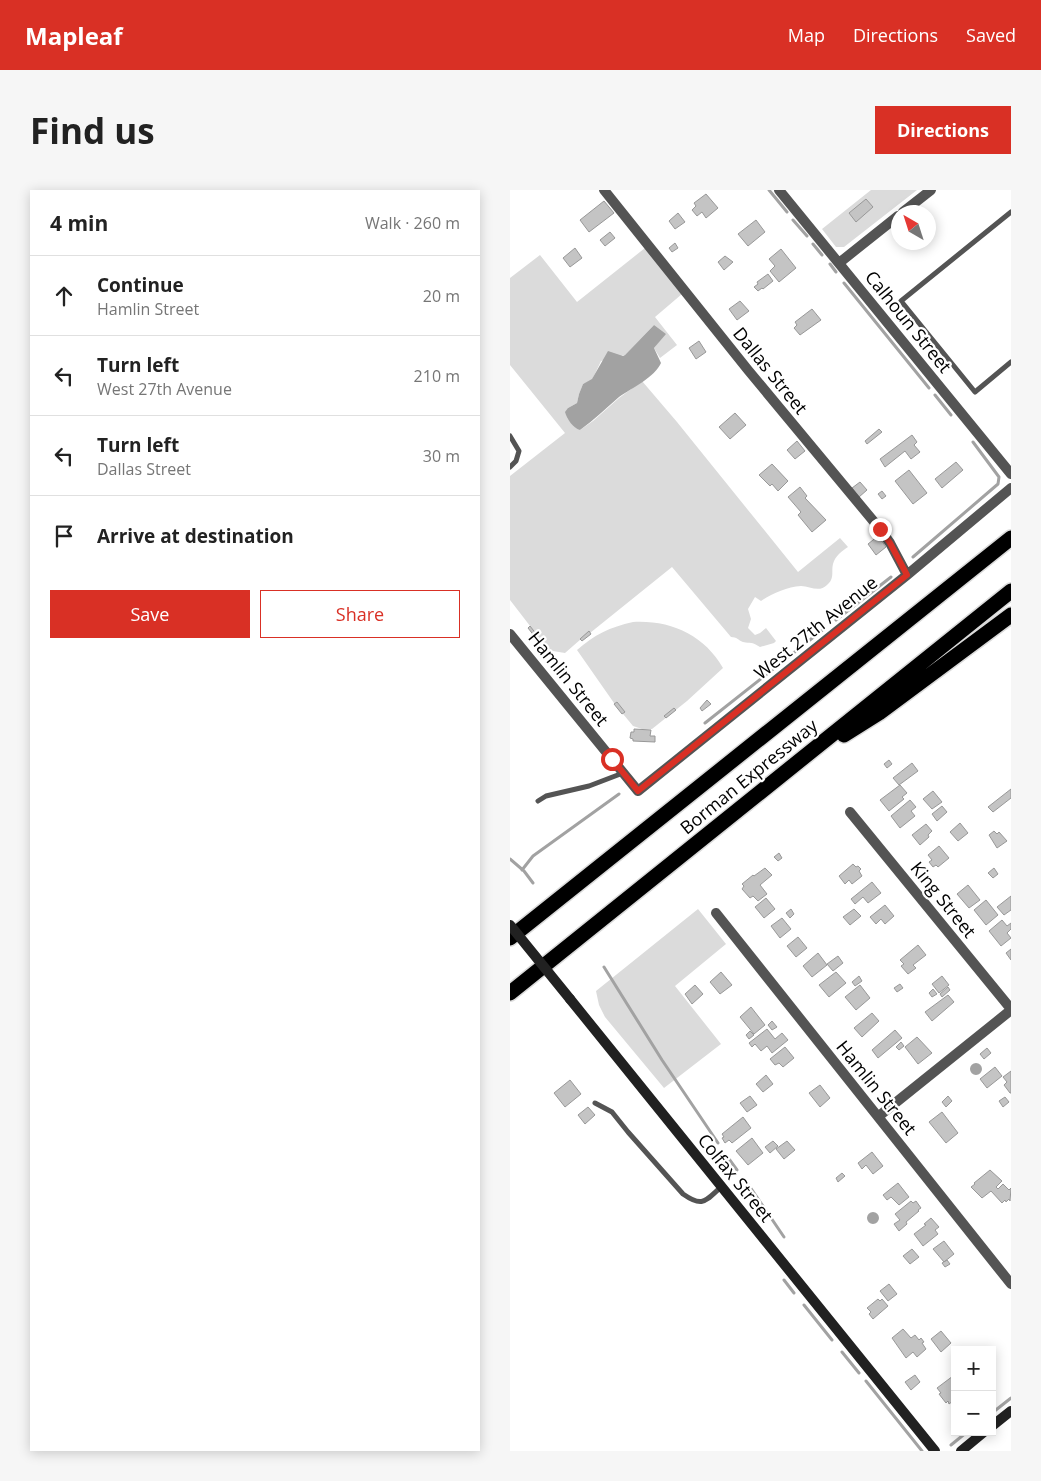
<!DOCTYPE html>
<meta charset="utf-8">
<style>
:root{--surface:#fff;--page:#f6f6f6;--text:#222;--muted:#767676;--line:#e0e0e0;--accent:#d93025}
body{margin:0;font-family:"Open Sans",sans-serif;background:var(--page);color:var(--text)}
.controls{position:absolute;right:15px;bottom:15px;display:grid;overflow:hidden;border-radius:0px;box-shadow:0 2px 12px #0003}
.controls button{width:45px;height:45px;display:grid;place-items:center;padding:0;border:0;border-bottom:1px solid var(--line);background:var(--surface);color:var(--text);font:25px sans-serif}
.compass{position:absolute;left:381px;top:15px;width:45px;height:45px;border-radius:50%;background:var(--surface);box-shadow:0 2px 12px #0003;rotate:321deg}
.stop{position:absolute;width:15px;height:15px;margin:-11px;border:4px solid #d93025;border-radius:50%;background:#fff}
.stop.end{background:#d93025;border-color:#fff;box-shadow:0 1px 5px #0008}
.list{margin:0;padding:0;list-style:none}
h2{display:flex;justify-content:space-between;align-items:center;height:65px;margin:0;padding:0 20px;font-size:21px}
h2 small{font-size:16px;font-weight:400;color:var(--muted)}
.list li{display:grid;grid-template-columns:32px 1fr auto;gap:15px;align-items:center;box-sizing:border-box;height:80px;padding:0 20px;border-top:1px solid var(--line)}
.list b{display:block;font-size:19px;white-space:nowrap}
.list p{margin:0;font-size:16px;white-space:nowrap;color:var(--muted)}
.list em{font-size:16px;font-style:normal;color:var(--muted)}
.actions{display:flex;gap:10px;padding:15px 20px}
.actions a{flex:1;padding:11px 0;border:1px solid var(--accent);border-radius:0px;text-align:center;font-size:18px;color:var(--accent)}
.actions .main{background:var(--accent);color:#fff}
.icon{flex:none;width:28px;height:28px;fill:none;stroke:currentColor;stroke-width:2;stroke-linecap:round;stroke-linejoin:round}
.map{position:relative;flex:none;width:501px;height:1261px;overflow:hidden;border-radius:0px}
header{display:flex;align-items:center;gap:30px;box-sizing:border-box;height:70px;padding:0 25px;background:var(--accent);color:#fff}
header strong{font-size:24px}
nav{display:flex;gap:28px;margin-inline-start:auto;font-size:18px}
.intro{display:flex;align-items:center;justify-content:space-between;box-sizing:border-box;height:120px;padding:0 30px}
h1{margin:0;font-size:35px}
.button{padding:12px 22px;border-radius:0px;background:var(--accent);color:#fff;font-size:18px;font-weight:700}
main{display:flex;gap:30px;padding:0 30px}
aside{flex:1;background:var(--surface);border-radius:0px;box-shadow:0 2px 12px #0003}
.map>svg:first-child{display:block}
</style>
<header>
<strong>Mapleaf</strong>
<nav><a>Map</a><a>Directions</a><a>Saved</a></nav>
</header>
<div class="intro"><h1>Find us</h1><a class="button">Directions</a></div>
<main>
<aside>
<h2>4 min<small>Walk · 260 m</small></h2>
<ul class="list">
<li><svg class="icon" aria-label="ahead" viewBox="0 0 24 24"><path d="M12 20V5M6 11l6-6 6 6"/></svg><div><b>Continue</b><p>Hamlin Street</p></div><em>20 m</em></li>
<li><svg class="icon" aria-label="left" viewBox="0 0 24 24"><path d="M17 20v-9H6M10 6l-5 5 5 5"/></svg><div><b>Turn left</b><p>West 27th Avenue</p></div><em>210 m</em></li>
<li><svg class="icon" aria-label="left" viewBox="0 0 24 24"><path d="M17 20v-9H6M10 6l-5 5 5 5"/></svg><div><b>Turn left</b><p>Dallas Street</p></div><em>30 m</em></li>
<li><svg class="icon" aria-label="arrive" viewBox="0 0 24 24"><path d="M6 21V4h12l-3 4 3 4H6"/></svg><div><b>Arrive at destination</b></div></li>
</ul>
<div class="actions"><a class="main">Save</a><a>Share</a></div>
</aside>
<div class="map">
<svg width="501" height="1261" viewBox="0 0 501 1261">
<rect width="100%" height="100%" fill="#fff"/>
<!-- green -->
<path fill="#dbdbdb" d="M361,0H407L334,57H326L312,39Z
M135,58L172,104L145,127L167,155L150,168L144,158L151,149L144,135L115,165L91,171L82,190L73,194L69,204L67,213L58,218L70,240L83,231L109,208L132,191L167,232L288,382L330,348L338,357C332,361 325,366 323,374C321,382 325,388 317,395C309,403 300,396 291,396C277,397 263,403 251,411L245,407L238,419L241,429L238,438L245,445L250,443L256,438L266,451L264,453L250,457C241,451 241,454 233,452C228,450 227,447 221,447L162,377L80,443L79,442L55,463L37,460L26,447L27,445L0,410V286L55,243L0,175V88L30,65L67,112Z
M123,432C161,430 194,445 213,478L177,511L142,539H132L123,536L104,513L67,460C84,445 100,437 123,432Z
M188,719L216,754L165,796L211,854L154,898L95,827L89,815L86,801Z"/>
<!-- water -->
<path fill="#a2a2a2" d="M144,135L156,144L144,158L151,173C145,187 122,198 109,207C96,218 84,230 70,240C63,238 57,229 55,222L58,218L67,213L69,204L73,194L82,189L98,161L113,166L115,165Z
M460 879a6 6 0 1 1 12 0a6 6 0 1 1-12 0Z
M357 1028a6 6 0 1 1 12 0a6 6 0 1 1-12 0Z"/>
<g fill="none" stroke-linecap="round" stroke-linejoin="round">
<!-- stream -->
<path stroke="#a2a2a2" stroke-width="3" d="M259,0L277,22
M283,30L297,46
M303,54L312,65
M320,74L326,82
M334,93L419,198
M425,205L441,225
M403,367L488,294L489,287L463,252
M326,430L381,387
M195,533L315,438
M0,669L14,681L23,693
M12,680L23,666L109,604
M94,777L152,870L208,953
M219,969L227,980
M238,994L274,1047
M274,1090L284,1103
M294,1115L322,1150
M332,1162L349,1183
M356,1191L412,1261
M482,1223L501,1208
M441,1255L457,1242"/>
</g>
<!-- building -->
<path fill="#c4c4c4" stroke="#989898" d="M196,4L208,18L196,28L192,22L187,26L182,20L186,16L184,13Z
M356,9L363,17L346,32L339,23Z
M94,11L104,23L79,42L70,30Z
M168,23L175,32L165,39L159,31Z
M246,30L255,42L238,56L228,44Z
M100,42L105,48L95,56L90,50Z
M165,53L168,58L162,62L159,58Z
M65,58L72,68L60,77L53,68Z
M271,59L286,78L269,92L260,81L265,76L259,69Z
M215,66L223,72L214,80L208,72Z
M258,84L263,91L253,99L252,98L248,101L244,97L248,94L247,92Z
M230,111L239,121L227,130L219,119Z
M302,119L311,130L290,145L284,138L287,135L285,132Z
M189,151L196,162L186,169L179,158Z
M225,223L236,235L220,249L209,237Z
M369,239L372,242L357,254L355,251Z
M402,245L407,252L404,255L410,262L401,269L395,261L375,277L370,269Z
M287,251L295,261L285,269L277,260Z
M446,272L453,280L432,298L425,289Z
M262,274L278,291L268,301L262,294L260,296L249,285Z
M399,280L417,303L403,314L385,291Z
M350,292L357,300L349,307L342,298Z
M290,297L297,306L295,308L316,330L302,342L288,325L291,322L278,307Z
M372,301L376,306L372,309L368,304Z
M368,346L376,357L366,365L358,354Z
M20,436L27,445L25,447L18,438Z
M79,441L81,444L72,451L70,449Z
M197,510L201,514L192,521L190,518Z
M107,512L115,522L112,524L104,514Z
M164,518L166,520L156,528L154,526Z
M124,539L141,540L140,546H145V552L123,551V549L120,548L121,542H124Z
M379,570L382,574L377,578L374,574Z
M402,573L408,581L389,595L383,588Z
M390,595L397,603L392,607L394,609L379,621L370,610Z
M501,599V608L483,622L478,617Z
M423,601L432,612L422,619L413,609Z
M400,610L406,617L401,621L405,626L390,638L381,626Z
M432,616L437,622L427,631L422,624Z
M450,633L458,643L448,651L440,642Z
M416,634L422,641L418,645L419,647L410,655L402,645Z
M484,641L487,644L489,642L497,651L487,658L479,645Z
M429,656L439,668L428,677L426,675L423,677L419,672L422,670L418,665Z
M269,663L272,668L268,671L264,667Z
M343,674L346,677L348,676L351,679L349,681L352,686L342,694L339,690L335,694L329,686Z
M255,678L262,685L250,695L257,704L248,711L243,706L240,708L232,699L234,696L232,694L243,685L244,686Z
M484,678L488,684L483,688L478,683Z
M362,692L371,703L358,713L353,707L345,714L341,709Z
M458,695L470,710L459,718L447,704Z
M501,706V720L494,725L487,717Z
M256,708L265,719L254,728L245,717Z
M476,710L488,725L476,735L464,720Z
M375,715L384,726L375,734L371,729L366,734L360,727Z
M281,719L284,724L280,728L276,723Z
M344,719L351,726L340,735L333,727Z
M272,728L281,739L270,748L261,736Z
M492,730L497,736L501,733V739L497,743L501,748L491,756L479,741Z
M288,747L297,758L286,767L277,756Z
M408,755L416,765L403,775L406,778L398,784L391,776L394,774L390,770Z
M501,759V770L496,763Z
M308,763L317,775L302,787L293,776Z
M328,766L333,773L323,781L317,774Z
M211,782L222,795L210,804L200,792Z
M326,782L336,793L319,807L309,795Z
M349,786L352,791L345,796L342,792Z
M432,786L439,795L429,803L422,794Z
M390,794L393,798L387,802L384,798Z
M185,795L193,804L182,814L175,804Z
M350,795L360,808L346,820L335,807Z
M438,797L440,800L432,807L430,804Z
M423,799L427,804L422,807L419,803Z
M438,805L444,812L422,831L415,822Z
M241,817L255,835L244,844L230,827Z
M362,823L369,831L352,847L344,838Z
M262,831L267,837L262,840L258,835Z
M257,839L265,849L272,843L278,850L262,863L257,856L251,861L245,854L242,857L239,853Z
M385,840L392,848L368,868L362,860Z
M240,841L244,845L239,849L236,845Z
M407,847L422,863L408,874L395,857Z
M391,852L394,856L389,860L386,857Z
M275,857L284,868L273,877L269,873L265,875L260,869Z
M477,858L481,863L474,869L470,864Z
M485,877L492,886L477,898L470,889Z
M501,881V903H500L494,895L497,892L493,887Z
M256,885L263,894L253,902L246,894Z
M60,890L71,904L55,917L44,903Z
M310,895L320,908L310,917L299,903Z
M240,906L247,915L237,922L230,913Z
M438,906L442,911L436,917L432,912Z
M495,907L499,912L493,917L489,911Z
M78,917L85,925L75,934L68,925Z
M432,922L448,943L436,953L419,932Z
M233,927L241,938L222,953L219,950L215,953L212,948L214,947L212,944Z
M242,948L253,963L238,975L226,961Z
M263,951L268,956L260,963L255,957Z
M277,951L285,960L274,969L266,959Z
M362,962L373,976L363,984L356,975L352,979L348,973Z
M480,980L492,991L486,997L488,999L493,994L499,1000L501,998L500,1011L499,1009L496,1012L495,1010L492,1013L481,1001L472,1008L461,997L465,994L464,993Z
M332,983L335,986L328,992L326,988Z
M388,993L399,1007L389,1015L381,1007L377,1010L373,1005Z
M401,1011L403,1013L406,1011L411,1018L408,1020L409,1021L396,1032L397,1034L389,1041L384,1034L390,1030L385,1024Z
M421,1028L429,1037L425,1040L428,1044L413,1056L404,1044L416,1035L414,1034Z
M434,1051L444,1064L434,1072L423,1059Z
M402,1059L409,1067L400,1074L393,1066Z
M437,1070L440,1074L435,1077L432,1073Z
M379,1094L387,1104L378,1111L370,1101Z
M368,1109L370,1111L372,1109L378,1116L363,1129L359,1124L361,1122L357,1118Z
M393,1139L401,1148L405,1145L409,1150L411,1148L414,1152L412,1153L416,1159L407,1167L403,1162L396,1168L382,1148Z
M431,1141L441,1153L431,1162L421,1149Z
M405,1185L410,1192L401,1200L395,1192Z
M443,1186L445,1189V1213L443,1211L439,1214L438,1211L436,1213L429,1204L431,1203L427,1198Z"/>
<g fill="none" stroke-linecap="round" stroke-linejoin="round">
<defs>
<path id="highway" d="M334,545L369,523L501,425
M0,748L501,348
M0,803L501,401"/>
</defs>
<!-- highway casing -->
<use href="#highway" stroke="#dbdbdb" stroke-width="18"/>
<!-- lane -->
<path stroke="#545454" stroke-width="5" d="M501,22L391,111L465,202L501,172
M0,246L9,261L6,271L0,277
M28,611L36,606L79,596L113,583
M85,913L102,922L118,942L173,1004C193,1018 195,1011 211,997"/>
<!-- street -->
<path stroke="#545454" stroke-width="10" d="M94,0L238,180L370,339L380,353L397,385
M269,0L501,284
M393,22L421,0
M329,73L388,26
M0,444L128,601L397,385L501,298
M340,622L501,819
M206,723L501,1094
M369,926L501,820"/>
<!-- secondary -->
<path stroke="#212121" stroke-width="10" d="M60,809L425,1261
M482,1236L501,1221
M451,1261L474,1242"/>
<!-- highway -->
<use href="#highway" stroke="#000" stroke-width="15"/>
<!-- secondary-bridge -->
<path stroke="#212121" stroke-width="10" d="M0,735L60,809"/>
</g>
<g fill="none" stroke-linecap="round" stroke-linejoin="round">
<!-- route -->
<path stroke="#d93025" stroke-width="6" d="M102,569L128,601L397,385L380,353L370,339"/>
</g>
<g text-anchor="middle" stroke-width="4.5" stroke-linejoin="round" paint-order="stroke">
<!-- street labels -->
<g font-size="18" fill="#000" stroke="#fff">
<text transform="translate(398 132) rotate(51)" y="6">Calhoun Street</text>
<text transform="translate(260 181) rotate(51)" y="6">Dallas Street</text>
<text transform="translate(306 438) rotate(-39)" y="6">West 27th Avenue</text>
<text transform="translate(58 489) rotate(51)" y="6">Hamlin Street</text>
<text transform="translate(239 587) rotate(-39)" y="6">Borman Expressway</text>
<text transform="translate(433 710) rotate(51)" y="6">King Street</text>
<text transform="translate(366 898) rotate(51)" y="6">Hamlin Street</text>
<text transform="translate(225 988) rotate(51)" y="6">Colfax Street</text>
</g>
</g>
</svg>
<div class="controls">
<button>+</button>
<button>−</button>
</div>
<svg class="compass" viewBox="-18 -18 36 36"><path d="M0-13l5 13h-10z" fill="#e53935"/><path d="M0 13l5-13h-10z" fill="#767676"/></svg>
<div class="stop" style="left:102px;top:569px"></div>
<div class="stop end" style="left:370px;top:339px"></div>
</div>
</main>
